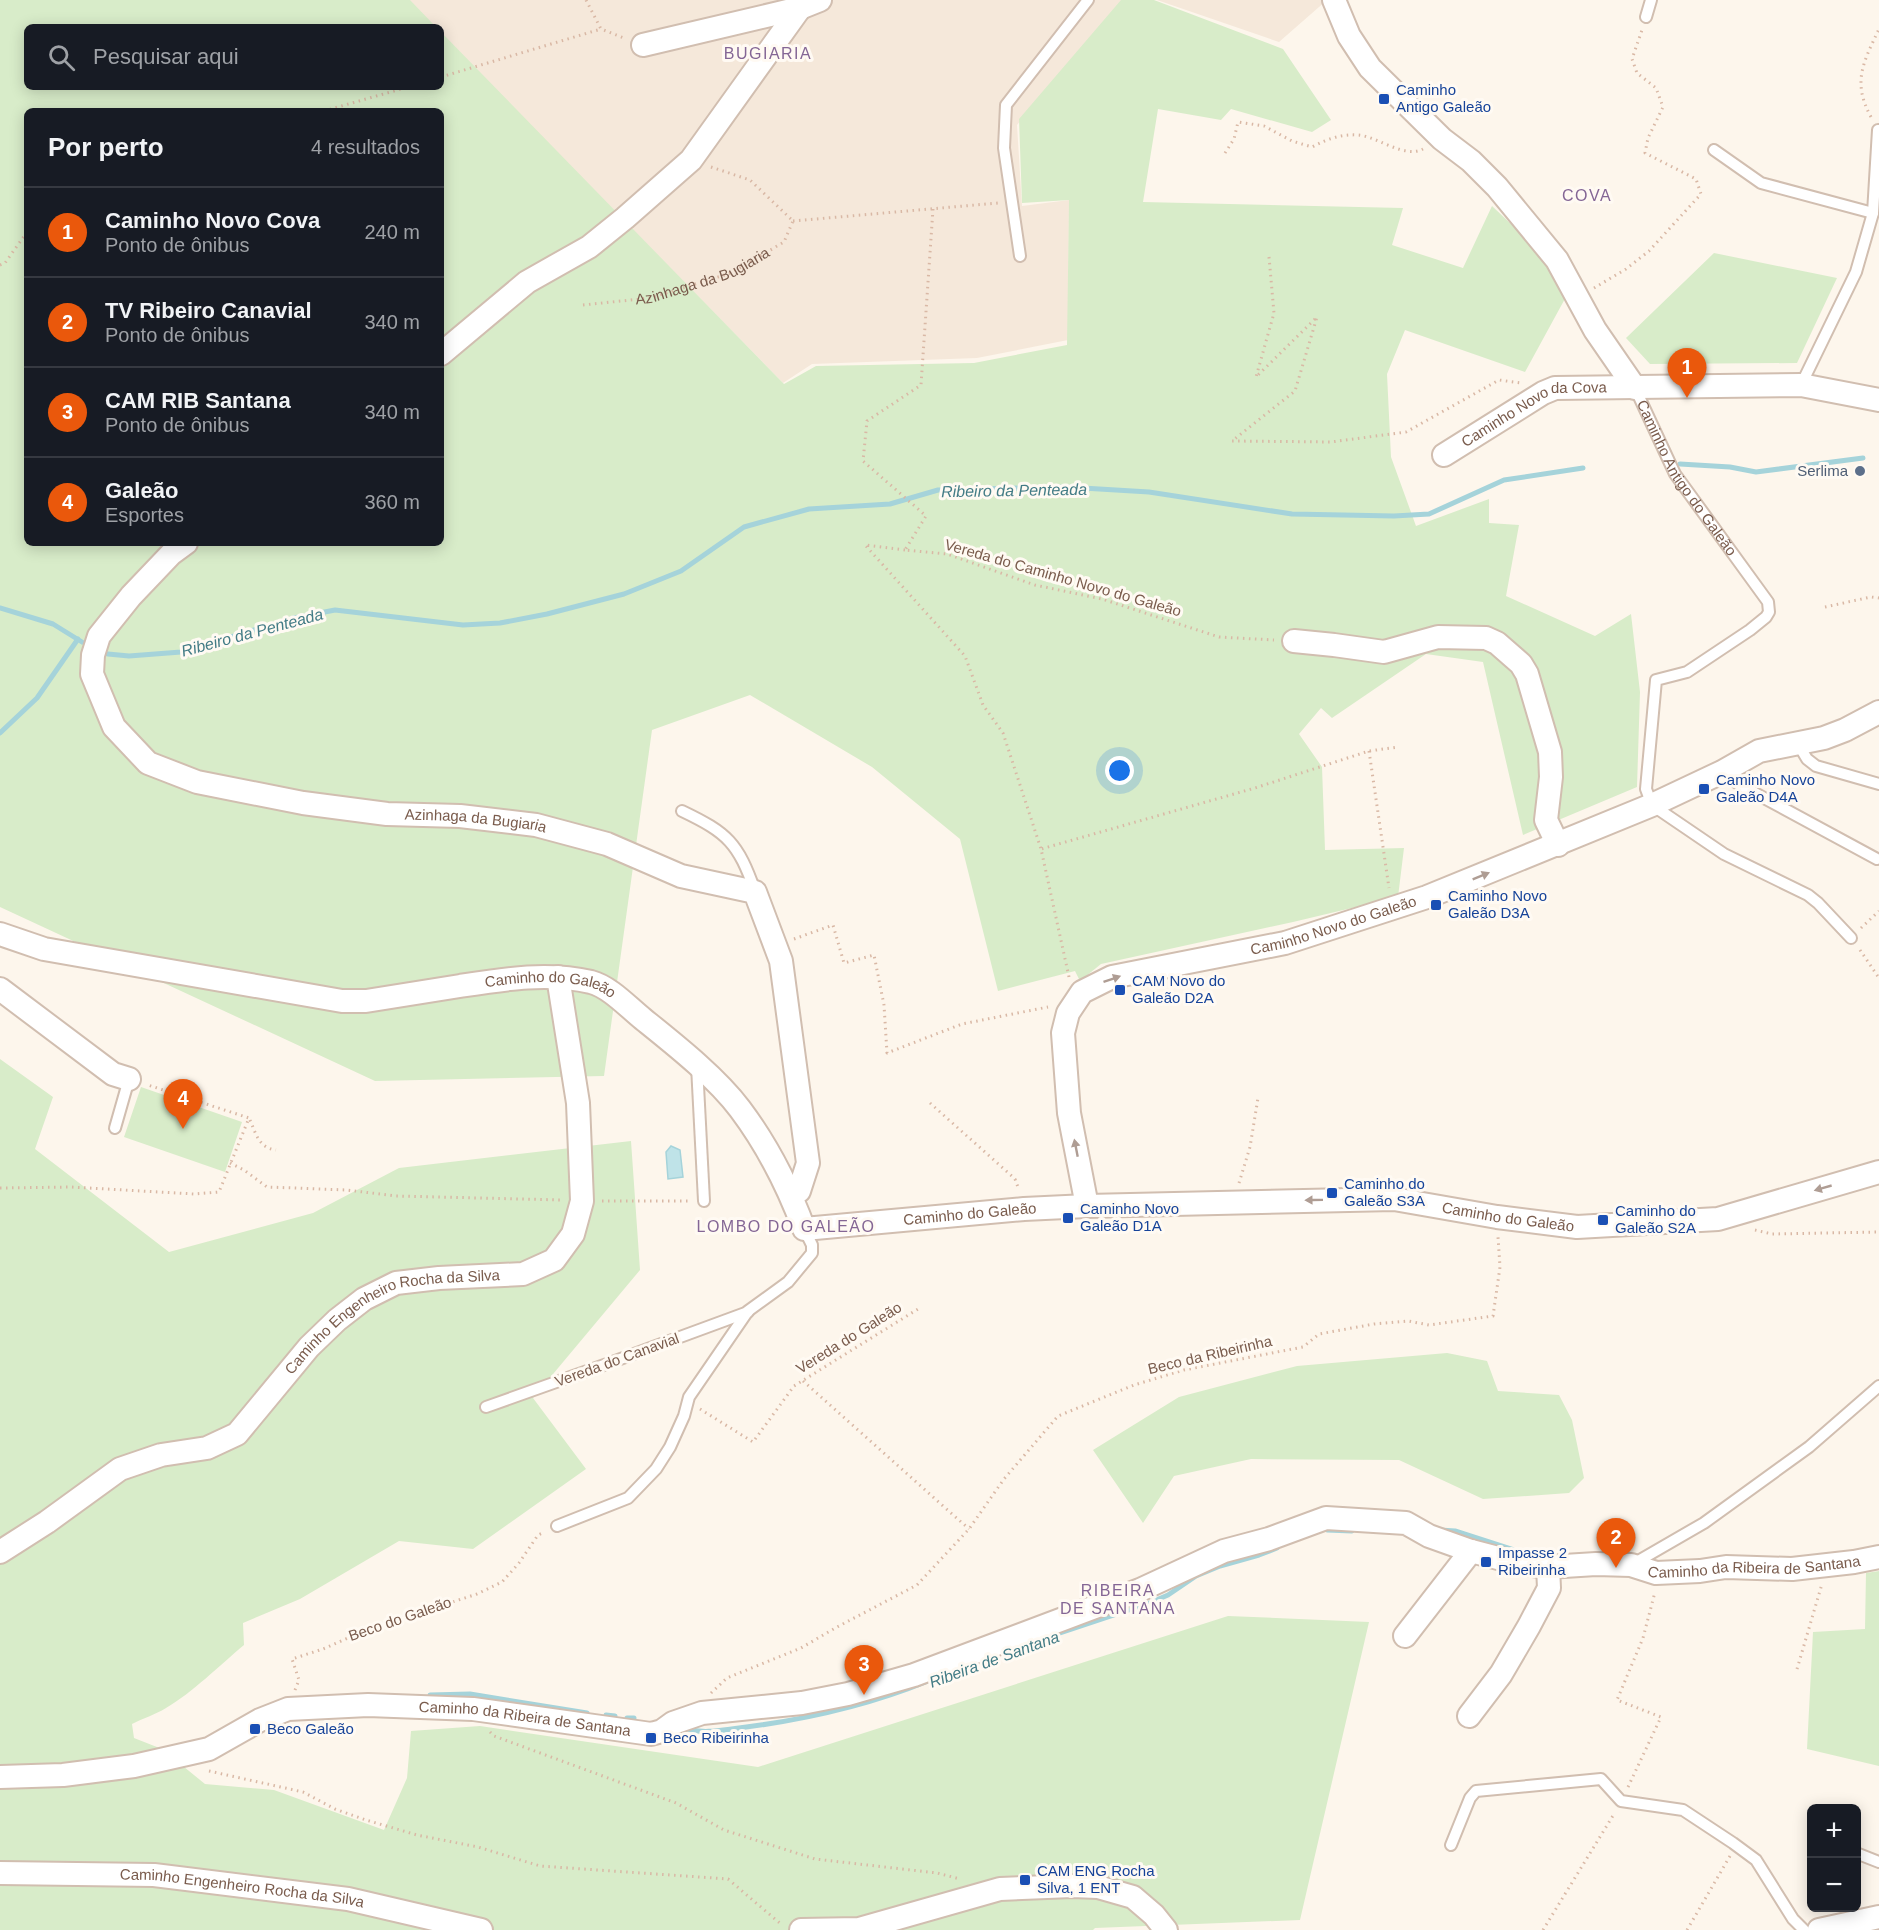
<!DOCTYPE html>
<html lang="pt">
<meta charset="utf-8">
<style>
:root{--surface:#171b24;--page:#242831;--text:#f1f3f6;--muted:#9ea1a6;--line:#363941;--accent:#ea580c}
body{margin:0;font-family:Arial,sans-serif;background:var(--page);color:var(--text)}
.controls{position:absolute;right:18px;bottom:18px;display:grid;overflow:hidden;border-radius:9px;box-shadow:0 3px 15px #0003}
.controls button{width:54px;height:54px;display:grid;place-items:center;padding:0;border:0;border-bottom:2px solid var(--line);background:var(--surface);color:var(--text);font:30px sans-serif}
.you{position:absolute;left:1120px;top:771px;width:21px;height:21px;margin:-15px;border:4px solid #fff;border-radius:50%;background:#1a73e8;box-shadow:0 0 0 9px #1a73e833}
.badge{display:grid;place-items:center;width:39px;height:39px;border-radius:50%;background:var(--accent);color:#fff;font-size:20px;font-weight:700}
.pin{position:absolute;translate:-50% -50px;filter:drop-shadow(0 2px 3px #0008)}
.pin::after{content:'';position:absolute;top:32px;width:21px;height:18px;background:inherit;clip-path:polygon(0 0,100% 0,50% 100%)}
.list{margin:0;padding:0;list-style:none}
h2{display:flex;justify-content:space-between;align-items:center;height:78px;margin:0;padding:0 24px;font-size:26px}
h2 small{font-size:20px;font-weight:400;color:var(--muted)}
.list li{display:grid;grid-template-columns:39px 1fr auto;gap:18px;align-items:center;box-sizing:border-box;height:90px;padding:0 24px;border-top:2px solid var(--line)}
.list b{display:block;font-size:22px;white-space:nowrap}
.list p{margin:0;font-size:20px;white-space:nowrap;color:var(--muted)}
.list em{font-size:20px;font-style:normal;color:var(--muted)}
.icon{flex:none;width:33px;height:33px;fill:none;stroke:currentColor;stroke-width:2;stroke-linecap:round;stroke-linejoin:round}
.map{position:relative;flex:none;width:1879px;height:1930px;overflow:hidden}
.search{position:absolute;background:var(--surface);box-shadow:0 3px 15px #0003;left:24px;top:24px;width:420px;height:66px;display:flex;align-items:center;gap:15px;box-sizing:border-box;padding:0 21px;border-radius:9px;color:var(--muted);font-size:22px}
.panel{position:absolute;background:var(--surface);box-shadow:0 3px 15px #0003;left:24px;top:108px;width:420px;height:438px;border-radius:9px}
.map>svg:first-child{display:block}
</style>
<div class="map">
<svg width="1879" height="1930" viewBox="0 0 1879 1930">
<rect width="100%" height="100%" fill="#fdf6ec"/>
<!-- residential -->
<path fill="#f5e8da" d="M408,0H1122L1017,125L1022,206L1069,200L1068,340L977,358L812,364L783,383L441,34V27H434Z
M1157,0H1327L1279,42Z"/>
<!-- green -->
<path fill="#d8ecc9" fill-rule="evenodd" d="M0,0H410L436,27H27V87H441V32L784,384L816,366L974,363L1067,345L1069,200L1022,203L1019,119L1121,0H1154L1283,49L1331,120L1312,132L1231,109L1221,120L1158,109L1143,202L1403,208L1392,245L1463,268L1492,206L1549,260L1567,295L1525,372L1405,330L1387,374L1391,457L1416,526L1489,499V523L1519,525L1506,596L1595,636L1631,614L1640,692L1637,787L1523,835L1483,662L1426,654L1332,718L1321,708L1299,734L1322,767L1325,850L1404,848L1398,897L1293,922L1101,964L1080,981L1075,971L998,991L960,839L872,767L750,695L652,730L604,1076L375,1081L0,907ZM27,111H441V543H27Z
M1714,253L1837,278L1797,363L1650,364L1626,338Z
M0,1059L53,1097L35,1149L169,1252L313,1213L399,1168L631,1141L640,1270L533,1398L586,1469L473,1549L399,1541L300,1599L243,1623L244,1645C220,1665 192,1693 166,1708C155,1715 143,1718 132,1724L134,1738L162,1749L205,1784L274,1790L384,1830L407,1778L411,1731L480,1726L758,1767L1228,1616L1369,1622L1300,1920L1095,1928L1093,1930H0Z
M141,1087L242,1122L225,1172L124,1137Z
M1447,1353L1487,1361L1498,1391L1559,1395L1572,1420L1584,1478L1569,1493L1483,1499L1399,1460L1251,1459L1174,1476L1143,1523L1093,1450L1179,1397L1297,1366Z
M1879,1571V1766L1807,1749L1813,1632L1865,1629L1866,1573Z"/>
<!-- water -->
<path fill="#bfe3e8" stroke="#a5d3da" stroke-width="1.5" d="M671,1146L680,1150L683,1177L668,1179L666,1152Z"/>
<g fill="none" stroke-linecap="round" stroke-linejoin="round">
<!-- stream -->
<path stroke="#a5d3da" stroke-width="5" d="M1680,464L1730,467L1756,472L1863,458
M0,608L53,624L82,642
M108,654L129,656L181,652L294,618L335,610L463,625L500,623L547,614L624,594L681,571L744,527L809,509L890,504L938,490L1066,487L1149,492L1292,514L1394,516L1429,514L1504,480L1583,468
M0,733L37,698L78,639
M1327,1530L1352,1531
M1440,1530L1455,1531L1520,1552
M1024,1645L1147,1604L1168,1595L1196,1576L1220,1566L1259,1555L1277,1548
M430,1695L470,1694L587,1713
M606,1715L615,1716
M627,1718H634
M688,1729C704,1734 722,1730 739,1728C804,1720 867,1706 928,1681"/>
<defs>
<g id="service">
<path d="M1646,17L1651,0"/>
<path d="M1714,150L1761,183L1873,213"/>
<path d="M1020,256L1004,148L1006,105L1088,0"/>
<path d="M1801,385L1856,272L1873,213L1878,130"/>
<path id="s2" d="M1635,388L1675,474L1768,602L1769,612L1766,617L1750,630L1687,672L1656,680L1646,789L1652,805L1724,854L1808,895L1818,903L1851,938"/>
<path d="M1798,744L1807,759L1816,766L1879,784"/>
<path d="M1722,772L1740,785L1877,859"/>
<path d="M682,811C728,833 738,843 755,891"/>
<path d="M697,1066L704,1201"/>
<path d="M115,1128L129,1079"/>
<path d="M486,1407L604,1365L748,1312"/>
<path d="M557,1526L628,1498L656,1469L670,1447L684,1416L689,1397L748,1311L788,1282L812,1253V1245L804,1229"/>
<path d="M1633,1564L1704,1523L1809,1447L1879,1386"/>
<path d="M1451,1845L1470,1798L1476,1791L1601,1779L1621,1801L1683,1810L1733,1843L1756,1860L1793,1919L1804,1930"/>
<path d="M1856,1853L1879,1862"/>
</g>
<g id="minor">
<path d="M1334,0L1349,36L1370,68L1442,139L1471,161L1497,187L1557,260L1595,330L1635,388"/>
<path d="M643,45L800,8L820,0"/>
<path d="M441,354L527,282L589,247L625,218L691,160L800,8"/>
<path id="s3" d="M1444,455L1543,393L1555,388L1801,385L1879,400"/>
<path id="s4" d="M186,543L171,554L131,596L99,636L93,655L92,674L114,727L148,763L197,782L303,803L387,814L460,816L536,825L607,844L681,876L755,892L781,961L808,1163L799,1191L792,1194"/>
<path d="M1294,641L1334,645L1384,652L1438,637L1486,638L1497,643L1521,664L1527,674L1550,752L1551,777L1546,820L1558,845"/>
<path id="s5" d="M0,934L44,949L342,1001H366C398,996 429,991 460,986C505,979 547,972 591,982C610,987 628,1007 643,1019C674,1044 716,1077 740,1109C767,1145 788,1186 804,1229L1024,1209L1087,1206L1394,1199L1497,1217L1577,1227L1718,1219L1879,1172"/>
<path d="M0,989L113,1074L129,1079"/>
<path id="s6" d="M1087,1206L1069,1113L1063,1033L1068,1013L1082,992L1112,977L1285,943L1427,897L1652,805L1722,772L1759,751L1824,738L1845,730L1879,712"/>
<path id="s7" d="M0,1552L47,1522L120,1469L161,1455L207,1448L237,1434L309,1347L337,1320L364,1299L396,1283L439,1278L523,1274L554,1260L573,1234L582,1201L578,1103L558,977"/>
<path d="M1405,1636L1471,1551"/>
<path d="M1469,1716L1501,1674L1529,1626L1549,1588L1548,1567"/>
<path id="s8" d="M0,1777L63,1775L134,1766L209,1749L260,1720L288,1709L368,1705L473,1709L651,1734L662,1731L673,1723L702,1713L802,1703L848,1694L914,1675L1140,1590L1224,1551L1269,1539L1326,1518L1406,1523L1429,1536L1471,1551L1517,1563L1548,1567L1596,1564L1631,1565L1656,1573L1700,1571L1726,1567L1792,1569L1854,1562L1879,1557"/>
<path id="s9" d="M0,1873L154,1875L348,1899L481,1930"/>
<path d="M801,1930L859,1929L1000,1889L1072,1886L1098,1887L1133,1897L1154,1915L1166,1930"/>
<path d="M1819,1930L1879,1917"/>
</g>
</defs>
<!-- service casing -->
<use href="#service" stroke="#d1beb0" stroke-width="14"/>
<!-- minor casing -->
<use href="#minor" stroke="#d1beb0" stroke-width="26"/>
<!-- path -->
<g stroke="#d9b8a5" stroke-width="3" stroke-dasharray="1.5 4.5" stroke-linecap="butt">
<path d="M586,0L601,29L624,38"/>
<path d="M441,77L601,29"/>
<path d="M324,111L408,87"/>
<path d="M1871,117C1852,82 1863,63 1879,29"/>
<path d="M1225,153L1234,139L1238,122L1264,126L1292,141L1312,147C1327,139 1341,134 1358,135C1377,136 1404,159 1423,149"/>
<path d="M711,167L750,180L793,221"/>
<path d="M933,209L921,385L867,421L863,461L926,516L905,550L947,554L1035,585L1102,599L1219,637L1274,640"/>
<path d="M793,221L998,203"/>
<path d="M1269,257L1274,313L1256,377L1317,317L1295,391L1232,441L1331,442L1406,432L1499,380L1521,383"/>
<path d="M0,265L5,263L27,232"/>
<path d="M1594,288L1626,269L1649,251L1701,194L1696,179L1645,153L1648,138L1663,107L1656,88L1637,73L1632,59L1642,30"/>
<path id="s1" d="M583,305L650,298L731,273L784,242L793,221"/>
<path d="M905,550L865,545L965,656L983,705L1003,733L1041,849"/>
<path d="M1825,607L1871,597L1879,598"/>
<path d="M1369,751L1389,888"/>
<path d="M1861,928L1879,911"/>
<path d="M794,939L833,925L844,963L874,955L884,1005L887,1053L962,1024L1048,1007"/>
<path d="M1860,950L1879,978"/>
<path d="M1069,977L1041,849L1255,788L1369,751L1398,747"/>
<path d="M930,1103L1015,1179L1019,1190"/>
<path d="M250,1120C256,1134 259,1148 276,1150"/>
<path d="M230,1163L244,1170L267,1187L347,1190L396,1196L563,1200"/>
<path d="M1239,1183L1250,1147L1258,1098"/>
<path d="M0,1188L71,1187L194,1194L219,1192L249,1118L148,1085"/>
<path d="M602,1201H692"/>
<path d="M1755,1230L1772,1234L1879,1232"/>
<path d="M803,1381L969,1529"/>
<path d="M700,1409L753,1442L794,1386L918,1309"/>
<path d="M1797,1669L1822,1584"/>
<path d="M295,1690L299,1680L292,1659L323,1649L366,1630L477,1594L502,1582L519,1563L538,1535L545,1532"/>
<path d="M711,1693L727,1678L801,1648L837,1627L917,1585L969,1529L1004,1479L1058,1416L1134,1385L1184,1370L1303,1347L1319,1334L1374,1324L1408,1321L1429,1325L1493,1316L1500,1267L1498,1237"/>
<path d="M490,1732L494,1736L676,1803L724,1830L815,1859L937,1873L960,1879"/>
<path d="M209,1771L303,1792L335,1809L366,1820L417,1835L478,1847L540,1866L728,1879L782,1925"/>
<path d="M1628,1787L1661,1717L1617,1700L1643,1638L1655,1592"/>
<path d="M1543,1930L1614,1814"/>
<path d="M1687,1930L1730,1856"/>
</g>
<!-- service -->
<use href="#service" stroke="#fff" stroke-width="10"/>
<!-- minor -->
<use href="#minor" stroke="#fff" stroke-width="22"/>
</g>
<!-- one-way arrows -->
<defs><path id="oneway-solid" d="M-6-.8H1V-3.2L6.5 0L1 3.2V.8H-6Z" transform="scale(1.5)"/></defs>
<g fill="#af9d94">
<use href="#oneway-solid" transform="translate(1481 876) rotate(-22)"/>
<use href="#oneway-solid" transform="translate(1112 979) rotate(-19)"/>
<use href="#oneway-solid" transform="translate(1076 1148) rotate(-101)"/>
<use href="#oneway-solid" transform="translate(1823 1188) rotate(164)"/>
<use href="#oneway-solid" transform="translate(1314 1200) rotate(179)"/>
</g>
<!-- markers -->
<g fill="#1a4fb4" stroke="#fffaf3" stroke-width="2">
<rect x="1378" y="93" width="12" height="12" rx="3"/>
<rect x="1698" y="783" width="12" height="12" rx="3"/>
<rect x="1430" y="899" width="12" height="12" rx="3"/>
<rect x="1114" y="984" width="12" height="12" rx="3"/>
<rect x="1326" y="1187" width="12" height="12" rx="3"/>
<rect x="1062" y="1212" width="12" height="12" rx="3"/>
<rect x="1597" y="1214" width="12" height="12" rx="3"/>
<rect x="1480" y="1556" width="12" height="12" rx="3"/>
<rect x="249" y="1723" width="12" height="12" rx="3"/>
<rect x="645" y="1732" width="12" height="12" rx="3"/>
<rect x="1019" y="1874" width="12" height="12" rx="3"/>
</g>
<circle fill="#5c6f8a" stroke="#fffaf3" stroke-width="2" cx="1860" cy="471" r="6"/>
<g text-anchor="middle" stroke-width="6" stroke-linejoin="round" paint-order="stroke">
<!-- transit labels -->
<g font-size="15" fill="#164399" stroke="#fffaf3" text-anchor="start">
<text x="1396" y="95">Caminho<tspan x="1396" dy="17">Antigo Galeão</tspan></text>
<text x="1716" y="785">Caminho Novo<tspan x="1716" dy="17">Galeão D4A</tspan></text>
<text x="1448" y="901">Caminho Novo<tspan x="1448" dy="17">Galeão D3A</tspan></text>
<text x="1132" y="986">CAM Novo do<tspan x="1132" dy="17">Galeão D2A</tspan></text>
<text x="1344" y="1189">Caminho do<tspan x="1344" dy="17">Galeão S3A</tspan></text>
<text x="1080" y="1214">Caminho Novo<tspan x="1080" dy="17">Galeão D1A</tspan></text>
<text x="1615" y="1216">Caminho do<tspan x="1615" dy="17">Galeão S2A</tspan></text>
<text x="1498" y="1558">Impasse 2<tspan x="1498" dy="17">Ribeirinha</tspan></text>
<text x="267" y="1734">Beco Galeão</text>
<text x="663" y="1743">Beco Ribeirinha</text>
<text x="1037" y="1876">CAM ENG Rocha<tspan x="1037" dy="17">Silva, 1 ENT</tspan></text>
</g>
<!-- street labels -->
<g font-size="15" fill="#7a5c4d" stroke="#fffaf3">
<text dy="5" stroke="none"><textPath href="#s1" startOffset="124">Azinhaga da Bugiaria</textPath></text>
<text dy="5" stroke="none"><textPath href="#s3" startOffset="102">Caminho Novo da Cova</textPath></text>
<text dy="5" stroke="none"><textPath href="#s2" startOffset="104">Caminho Antigo do Galeão</textPath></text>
<text transform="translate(1063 578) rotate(16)" y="5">Vereda do Caminho Novo do Galeão</text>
<text dy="5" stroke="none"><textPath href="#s4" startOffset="608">Azinhaga da Bugiaria</textPath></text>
<text dy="5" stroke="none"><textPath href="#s6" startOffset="482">Caminho Novo do Galeão</textPath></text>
<text dy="5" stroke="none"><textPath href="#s5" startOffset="560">Caminho do Galeão</textPath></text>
<text dy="5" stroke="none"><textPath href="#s5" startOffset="1100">Caminho do Galeão</textPath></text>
<text dy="5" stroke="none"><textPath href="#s5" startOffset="1640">Caminho do Galeão</textPath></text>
<text dy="5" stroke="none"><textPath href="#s7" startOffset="472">Caminho Engenheiro Rocha da Silva</textPath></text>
<text transform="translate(849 1338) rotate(-32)" y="5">Vereda do Galeão</text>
<text transform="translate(1210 1355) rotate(-13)" y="5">Beco da Ribeirinha</text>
<text transform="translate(617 1360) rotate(-20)" y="5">Vereda do Canavial</text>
<text dy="5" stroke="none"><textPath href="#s8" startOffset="1816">Caminho da Ribeira de Santana</textPath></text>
<text transform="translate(400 1619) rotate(-19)" y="5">Beco do Galeão</text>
<text dy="5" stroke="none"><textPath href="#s8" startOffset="538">Caminho da Ribeira de Santana</textPath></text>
<text dy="5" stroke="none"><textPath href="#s9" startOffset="243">Caminho Engenheiro Rocha da Silva</textPath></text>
</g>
<!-- service labels -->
<g font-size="15" fill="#4e5e75" stroke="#fffaf3" text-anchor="end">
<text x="1848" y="476">Serlima</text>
</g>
<!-- neighbourhood labels -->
<g font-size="16" letter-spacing="1.5" fill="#846695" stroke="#fffaf3">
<text x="768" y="59">BUGIARIA</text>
<text x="1587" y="201">COVA</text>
<text x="786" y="1232">LOMBO DO GALEÃO</text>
<text x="1118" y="1596">RIBEIRA<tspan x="1118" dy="18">DE SANTANA</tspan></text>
</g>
<!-- water labels -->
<g font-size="16" font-style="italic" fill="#437c86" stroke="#fffaf3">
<text transform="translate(1014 490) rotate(-1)" y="6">Ribeiro da Penteada</text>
<text transform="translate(252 632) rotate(-15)" y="6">Ribeiro da Penteada</text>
<text transform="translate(994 1659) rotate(-20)" y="6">Ribeira de Santana</text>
</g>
</g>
</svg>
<div class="controls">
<button>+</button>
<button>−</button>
</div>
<div class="you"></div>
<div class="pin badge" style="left:1687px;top:398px">1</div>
<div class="pin badge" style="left:1616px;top:1568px">2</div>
<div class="pin badge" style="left:864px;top:1695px">3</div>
<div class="pin badge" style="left:183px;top:1129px">4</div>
<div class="search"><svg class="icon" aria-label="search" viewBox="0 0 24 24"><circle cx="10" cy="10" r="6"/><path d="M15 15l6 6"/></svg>Pesquisar aqui</div>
<section class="panel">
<h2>Por perto<small>4 resultados</small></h2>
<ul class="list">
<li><span class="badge">1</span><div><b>Caminho Novo Cova</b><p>Ponto de ônibus</p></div><em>240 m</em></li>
<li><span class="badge">2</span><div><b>TV Ribeiro Canavial</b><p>Ponto de ônibus</p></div><em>340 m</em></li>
<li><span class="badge">3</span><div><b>CAM RIB Santana</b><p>Ponto de ônibus</p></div><em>340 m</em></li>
<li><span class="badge">4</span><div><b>Galeão</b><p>Esportes</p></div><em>360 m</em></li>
</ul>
</section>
</div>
